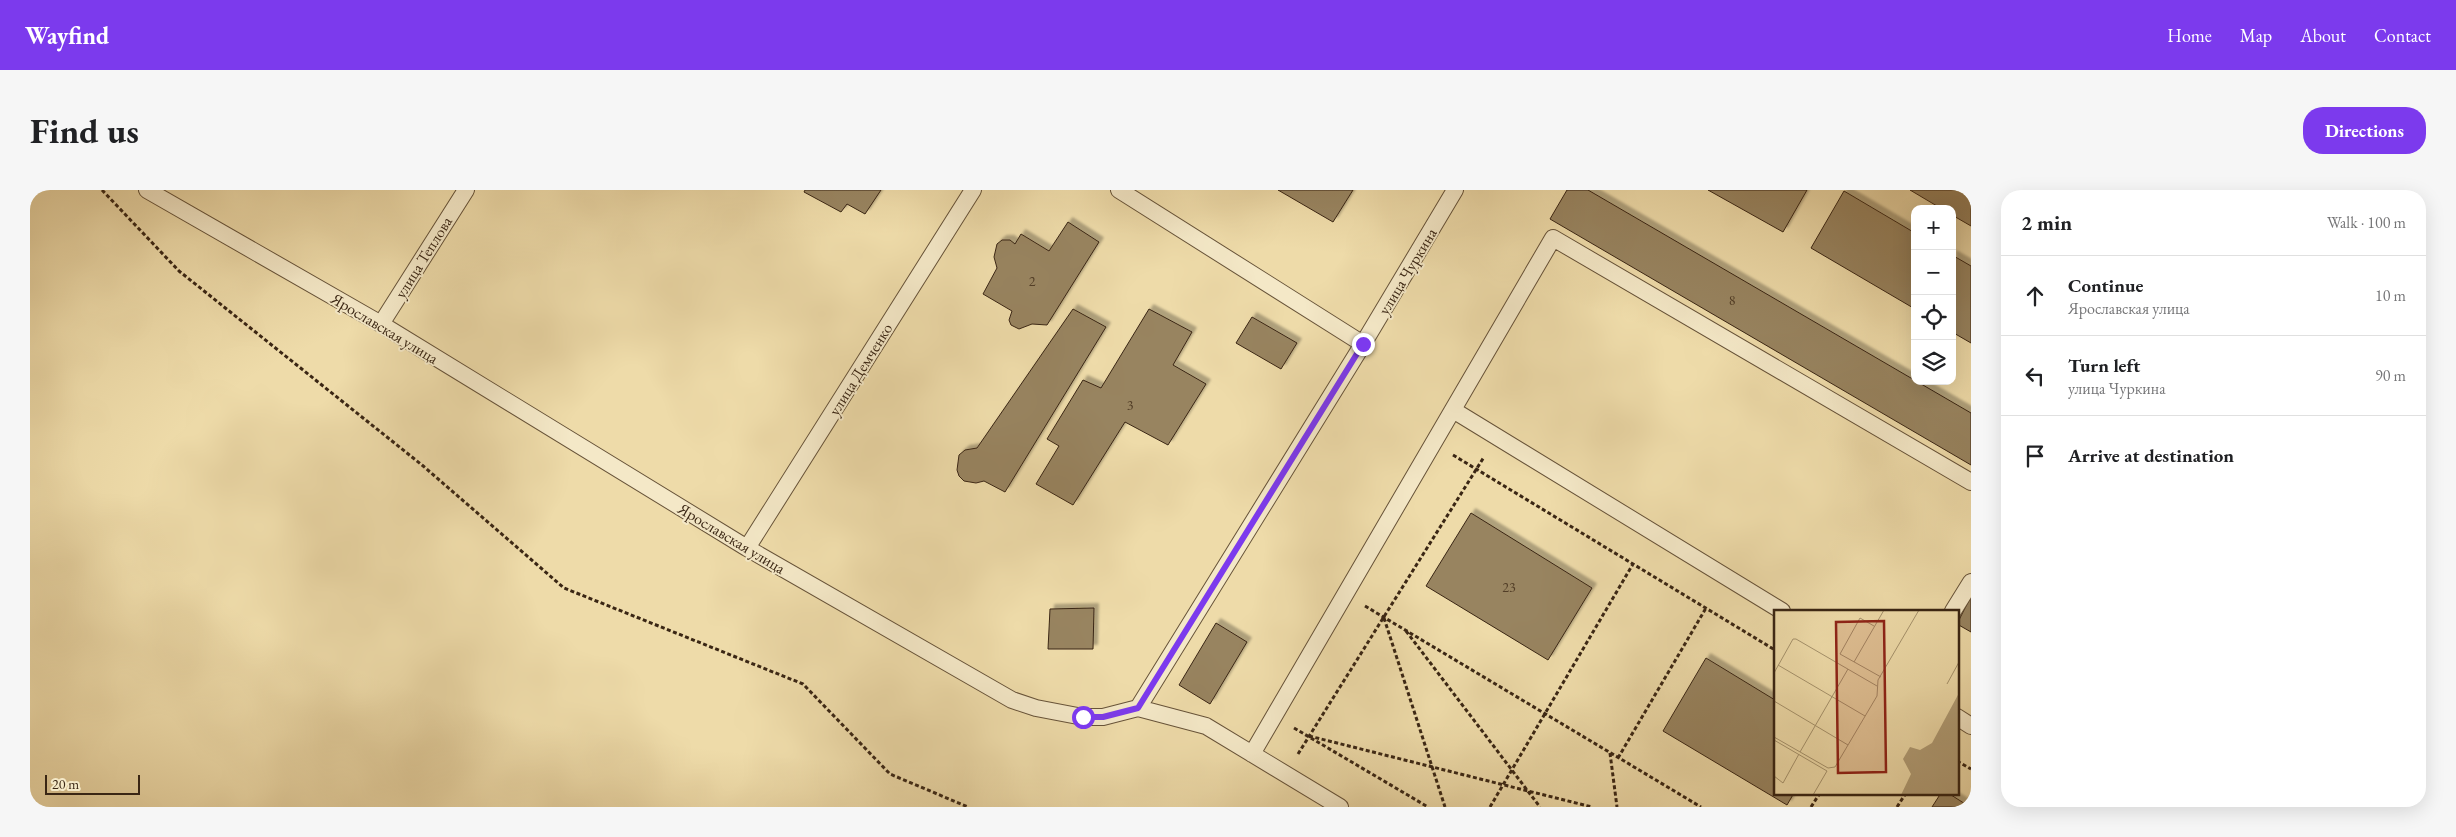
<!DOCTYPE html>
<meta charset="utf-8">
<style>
:root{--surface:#fff;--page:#f6f6f6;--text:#202124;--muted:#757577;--line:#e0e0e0;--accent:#7c3aed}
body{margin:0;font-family:"EB Garamond",serif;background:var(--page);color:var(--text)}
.controls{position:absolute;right:15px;top:15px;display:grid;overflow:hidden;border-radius:10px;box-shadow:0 5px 20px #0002}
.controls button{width:45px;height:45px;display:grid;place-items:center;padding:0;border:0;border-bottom:1px solid var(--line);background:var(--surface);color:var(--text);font:25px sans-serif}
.scale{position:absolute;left:15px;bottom:12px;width:95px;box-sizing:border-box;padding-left:5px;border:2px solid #3a2614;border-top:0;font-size:14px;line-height:18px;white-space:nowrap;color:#3a2614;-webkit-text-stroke:4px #f4e8c7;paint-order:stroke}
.stop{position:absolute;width:15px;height:15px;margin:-11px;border:4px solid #7c3aed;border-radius:50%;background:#fff}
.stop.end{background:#7c3aed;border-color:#fff;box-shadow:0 1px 5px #0008}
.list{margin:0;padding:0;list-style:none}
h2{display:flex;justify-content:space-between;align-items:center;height:65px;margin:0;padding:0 20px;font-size:21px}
h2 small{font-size:16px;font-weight:400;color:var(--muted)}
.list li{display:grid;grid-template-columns:32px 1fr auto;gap:15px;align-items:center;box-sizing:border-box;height:80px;padding:0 20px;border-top:1px solid var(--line)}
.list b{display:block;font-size:19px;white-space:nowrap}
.list p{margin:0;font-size:16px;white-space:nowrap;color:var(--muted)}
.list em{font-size:16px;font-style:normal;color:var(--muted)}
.icon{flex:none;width:28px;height:28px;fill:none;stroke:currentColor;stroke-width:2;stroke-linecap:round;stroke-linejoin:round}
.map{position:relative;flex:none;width:1941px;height:617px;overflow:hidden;border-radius:20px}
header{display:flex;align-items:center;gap:30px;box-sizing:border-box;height:70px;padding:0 25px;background:var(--accent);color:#fff}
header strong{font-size:24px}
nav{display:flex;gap:28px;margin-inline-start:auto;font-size:18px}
.intro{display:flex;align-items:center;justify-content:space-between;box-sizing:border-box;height:120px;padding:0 30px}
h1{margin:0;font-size:35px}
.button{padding:12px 22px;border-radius:20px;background:var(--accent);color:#fff;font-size:18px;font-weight:700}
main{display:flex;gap:30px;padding:0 30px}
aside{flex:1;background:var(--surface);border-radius:20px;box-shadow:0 5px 20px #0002}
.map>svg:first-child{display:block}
</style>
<header>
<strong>Wayfind</strong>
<nav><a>Home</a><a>Map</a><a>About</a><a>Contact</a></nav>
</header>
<div class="intro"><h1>Find us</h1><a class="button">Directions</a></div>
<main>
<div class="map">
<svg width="1941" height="617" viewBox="0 0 1941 617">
<defs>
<filter id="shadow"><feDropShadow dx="4.5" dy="-4.5" stdDeviation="1" flood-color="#0004"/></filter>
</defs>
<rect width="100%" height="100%" fill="#eedba9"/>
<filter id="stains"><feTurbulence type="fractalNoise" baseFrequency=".004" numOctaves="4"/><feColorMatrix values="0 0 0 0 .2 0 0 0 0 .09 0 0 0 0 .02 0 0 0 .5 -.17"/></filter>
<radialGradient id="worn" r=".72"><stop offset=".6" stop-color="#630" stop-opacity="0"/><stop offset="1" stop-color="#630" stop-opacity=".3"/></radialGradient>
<!-- building -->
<path fill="#988461" stroke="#3a2614" filter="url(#shadow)" d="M775,0H851L835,24L817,14L811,22L774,2Z
M1248,0H1323L1303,32Z
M1537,0H1558L1941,223V275L1520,29Z
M1678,0H1777L1753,42Z
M1880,0H1941V36L1922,25V19H1912Z
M1814,1L1885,43V119L1781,58Z
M1038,32L1069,52L1017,135L1002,134L989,139L981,135L979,130L982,121L953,104L967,78L964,67L967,54L972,50H980L985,54L991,44L1019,61Z
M1922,65L1941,76V153L1922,142Z
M1043,119L1076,137L975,302L954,291L946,293L934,291L929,286L927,280L929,265L935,260L947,258Z
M1119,119L1162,142L1143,175L1176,194L1138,255L1095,232L1043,315L1006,294L1029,256L1017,249L1053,190L1071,198Z
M1222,127L1267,153L1251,179L1206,153Z
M1441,323L1562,398L1518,470L1396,396Z
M1940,408L1941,409V442L1927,434Z
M1064,418L1063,459H1018L1020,419Z
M1186,433L1217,452L1180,514L1149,495Z
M1676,468L1745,510V603H1764L1757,615L1633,541Z
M1911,603H1918L1940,617H1902Z"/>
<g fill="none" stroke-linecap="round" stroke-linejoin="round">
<defs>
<path id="service" d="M117,0L351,134L717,358L982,510L1006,518L1053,527H1073L1108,518L1176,536L1310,617
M1089,0L1333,154
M351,134L436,0
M1423,220L1752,421
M717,358L943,0
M1923,421L1941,392
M1108,518L1333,154L1425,0
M1927,527L1941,536
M1222,564L1523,48L1941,292"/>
</defs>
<!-- service casing -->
<use href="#service" stroke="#675339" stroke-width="18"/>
<!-- path -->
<path stroke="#3a2614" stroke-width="3" stroke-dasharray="4 2.5" stroke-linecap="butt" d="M72,0L149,81L392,275L534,398L773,494L860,584L938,617
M1423,265L1745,460
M1335,416L1671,617
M1354,428L1415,617
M1376,441L1510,617
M1264,538L1398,617
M1279,546L1562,617
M1580,563L1587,617
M1268,564L1454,267
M1588,568L1676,418
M1927,571L1941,579
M1460,617L1603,374
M1781,617L1790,603
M1867,617L1876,603"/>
<!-- service -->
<use href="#service" stroke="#f4e8c7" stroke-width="16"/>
</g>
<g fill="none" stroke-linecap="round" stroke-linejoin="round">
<!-- route -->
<path stroke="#7c3aed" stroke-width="6" d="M1053,527H1073L1108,518L1333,154"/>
</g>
<g text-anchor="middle" stroke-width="4" stroke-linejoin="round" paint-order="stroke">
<!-- number labels -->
<g font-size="14" fill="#523e27">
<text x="1002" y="96">2</text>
<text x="1702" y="115">8</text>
<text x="1100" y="220">3</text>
<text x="1479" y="402">23</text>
</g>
<!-- street labels -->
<g font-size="16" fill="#3a2614" stroke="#f4e8c7">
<text transform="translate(393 67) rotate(-58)" y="6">улица Теплова</text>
<text transform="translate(1377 81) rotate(-59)" y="6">улица Чуркина</text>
<text transform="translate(355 138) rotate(31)" y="6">Ярославская улица</text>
<text transform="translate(830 179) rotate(-58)" y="6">улица Демченко</text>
<text transform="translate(702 348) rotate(31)" y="6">Ярославская улица</text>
</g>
</g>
<!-- overview -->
<g transform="translate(1744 420)">
<rect width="185" height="185" fill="#eedba9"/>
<path d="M185,83V185H127L137,164L129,149L136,137L146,140L158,133Z" fill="#b19d76"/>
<path fill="none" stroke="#a6936d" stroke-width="1" d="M100,16L86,8L66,44L107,67M80,52L110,0M4,55L91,106M0,63L19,29H22L103,76M173,74L185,52M0,91L74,135M0,127L54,158L61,157L103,86L104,70L145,0M0,130L53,161L39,185M26,142L74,59M0,166L9,173L25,144"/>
<path fill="#8f2418" fill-opacity="0.15" stroke="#8f2418" stroke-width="2.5" d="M110,11L112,162L64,163L62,12Z"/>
<rect width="185" height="185" fill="none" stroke="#3a2614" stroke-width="2.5"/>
</g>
<rect width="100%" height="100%" filter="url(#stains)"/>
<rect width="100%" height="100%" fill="url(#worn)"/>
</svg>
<div class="controls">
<button>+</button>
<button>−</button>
<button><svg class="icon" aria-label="locate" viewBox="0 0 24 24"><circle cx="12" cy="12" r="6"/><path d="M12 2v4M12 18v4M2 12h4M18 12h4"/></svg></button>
<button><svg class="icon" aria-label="layers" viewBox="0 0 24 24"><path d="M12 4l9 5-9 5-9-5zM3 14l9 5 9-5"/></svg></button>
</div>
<div class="scale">20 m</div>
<div class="stop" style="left:1053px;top:527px"></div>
<div class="stop end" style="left:1333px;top:154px"></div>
</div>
<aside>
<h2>2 min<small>Walk · 100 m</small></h2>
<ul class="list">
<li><svg class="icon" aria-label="ahead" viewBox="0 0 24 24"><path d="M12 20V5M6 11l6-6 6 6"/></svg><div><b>Continue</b><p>Ярославская улица</p></div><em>10 m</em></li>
<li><svg class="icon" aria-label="left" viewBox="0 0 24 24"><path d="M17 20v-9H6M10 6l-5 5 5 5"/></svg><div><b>Turn left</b><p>улица Чуркина</p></div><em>90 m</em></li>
<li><svg class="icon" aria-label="arrive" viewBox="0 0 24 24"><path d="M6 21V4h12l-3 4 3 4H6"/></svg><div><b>Arrive at destination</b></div></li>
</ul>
</aside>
</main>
